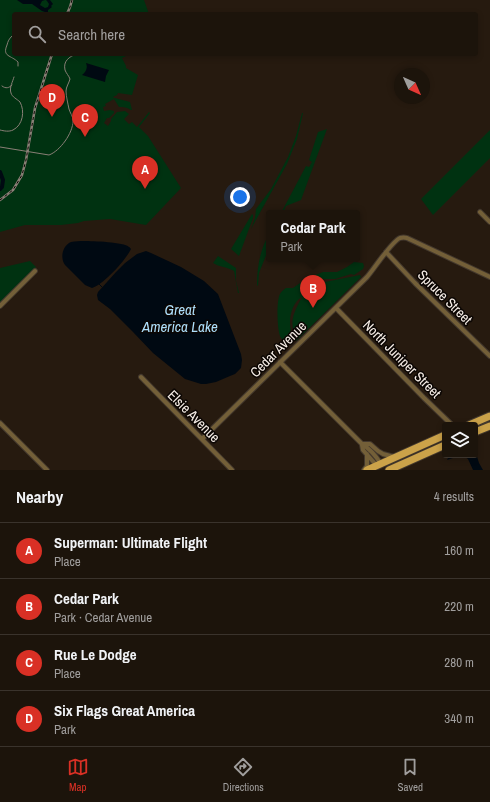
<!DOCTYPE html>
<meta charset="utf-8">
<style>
:root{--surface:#1c140b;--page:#292119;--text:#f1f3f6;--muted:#a09e9d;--line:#3a332c;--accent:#d93025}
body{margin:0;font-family:"Archivo Narrow",sans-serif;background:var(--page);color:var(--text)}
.controls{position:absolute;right:12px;bottom:12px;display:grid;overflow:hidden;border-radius:4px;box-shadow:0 2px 6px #0003}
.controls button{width:36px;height:36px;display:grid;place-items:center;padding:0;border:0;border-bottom:1px solid var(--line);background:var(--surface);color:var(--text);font:20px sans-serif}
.compass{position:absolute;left:394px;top:68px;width:36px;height:36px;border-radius:50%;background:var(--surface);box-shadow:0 2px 6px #0003;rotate:135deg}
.you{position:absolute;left:240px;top:197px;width:14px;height:14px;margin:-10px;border:3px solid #fff;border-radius:50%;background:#1a73e8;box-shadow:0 0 0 6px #1a73e833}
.badge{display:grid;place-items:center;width:26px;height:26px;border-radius:50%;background:var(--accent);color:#fff;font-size:13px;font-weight:700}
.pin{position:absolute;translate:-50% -33px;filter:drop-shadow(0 1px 2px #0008)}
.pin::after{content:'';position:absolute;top:21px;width:14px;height:12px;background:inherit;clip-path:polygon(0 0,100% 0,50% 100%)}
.popup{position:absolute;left:266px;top:210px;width:94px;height:52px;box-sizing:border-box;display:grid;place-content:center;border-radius:4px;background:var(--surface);filter:drop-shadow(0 1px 3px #0005);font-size:13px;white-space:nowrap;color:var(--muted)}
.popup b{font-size:15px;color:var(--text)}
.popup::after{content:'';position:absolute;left:50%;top:100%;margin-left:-8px;border:8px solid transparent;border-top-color:var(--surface)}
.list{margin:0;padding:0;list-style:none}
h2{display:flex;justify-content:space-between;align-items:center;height:52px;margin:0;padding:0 16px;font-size:17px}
h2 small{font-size:13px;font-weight:400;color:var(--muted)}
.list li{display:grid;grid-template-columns:26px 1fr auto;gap:12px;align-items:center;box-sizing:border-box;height:56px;padding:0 16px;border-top:1px solid var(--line)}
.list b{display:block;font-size:15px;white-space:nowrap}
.list p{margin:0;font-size:13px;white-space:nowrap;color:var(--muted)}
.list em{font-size:13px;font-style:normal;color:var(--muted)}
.icon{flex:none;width:22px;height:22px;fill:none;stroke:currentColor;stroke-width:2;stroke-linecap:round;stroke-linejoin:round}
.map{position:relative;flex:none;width:490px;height:470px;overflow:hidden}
.search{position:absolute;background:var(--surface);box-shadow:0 2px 6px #0003;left:12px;right:12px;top:12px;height:44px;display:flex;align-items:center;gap:10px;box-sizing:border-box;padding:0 14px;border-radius:4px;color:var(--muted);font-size:15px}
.sheet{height:276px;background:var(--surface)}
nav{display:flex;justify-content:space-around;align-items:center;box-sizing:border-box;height:56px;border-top:1px solid var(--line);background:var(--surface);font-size:11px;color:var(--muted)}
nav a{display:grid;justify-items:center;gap:2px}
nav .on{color:var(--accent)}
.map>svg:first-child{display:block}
</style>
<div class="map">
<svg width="490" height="470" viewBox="0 0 490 470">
<rect width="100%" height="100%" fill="#261a0f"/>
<!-- green -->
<path fill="#003211" d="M0,0H144L149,14H14V54H130L122,58L126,66V68L138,75L132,95L118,93L117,95L113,97L114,98H115L130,102L132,110H131C126,107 124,107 119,107L114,99L105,104L106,106L103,107L104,111L110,110L114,111V113L109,118H107L104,123L108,126L111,121V119L117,112L125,111L129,114L124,119L129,124L132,122L137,127L149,112L150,113L139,127L148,136L181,188L146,225L110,219L84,221L78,223L61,225H25L0,232Z
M302,113H303L297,139L287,164L251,229L255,218L256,209L271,189L288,157L296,136Z
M327,129L301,200L286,206L283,213H281L306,166L309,167L312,162L309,160L318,132Z
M490,130V158L433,215L421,199Z
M252,214L253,215V218L239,256L231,249Z
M269,234V248L259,273L258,286L257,285C257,267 260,250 269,234Z
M218,256L236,268V281L239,293H238L234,271C228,267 219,267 213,263Z
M30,261L36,267L0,303V268Z
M354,262L363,263L364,266L363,269L354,275L351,274L335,279H323L308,287L306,289V291L320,283L360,275L361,277L296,341C289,321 293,314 302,297C294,301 290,313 290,321C290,328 292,334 291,341L289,343C285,342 283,341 281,338C277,332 276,301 280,294C281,292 283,290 286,288H293L307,278L323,272H337L347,267Z"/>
<!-- water -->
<path fill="#000912" d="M17,0H45L42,1L40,5L45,8L48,7L49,4L47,1L46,0H50L53,4L51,6L52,7L48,10V14H46L45,12L42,11L32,4H23Z
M86,63L109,70L106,76L105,82L82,75C86,72 88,68 86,63Z
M84,241C93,241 124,242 129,247C130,247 130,248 131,249C126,260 103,285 92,288L85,285L65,265C60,258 62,246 71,242C75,241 80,241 84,241Z
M146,251L151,253L181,267L204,281L218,294L241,354L242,360L241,368L235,374L230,376L216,382L206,384H201L185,379L153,353L133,332L110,309L98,300L97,295L98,292L116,272L125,263L137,254Z
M475,450L479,463L483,470H473L468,459L462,455L447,460L448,458L451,455H475Z"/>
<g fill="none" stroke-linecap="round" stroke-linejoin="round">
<!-- stream -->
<path stroke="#000912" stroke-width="1" d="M99,284L102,287"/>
<!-- canal -->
<path stroke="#000912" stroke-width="4" d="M0,172L3,180L2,187L0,189"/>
<defs>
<path id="street" d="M480,212L490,222
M386,252L415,283L490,356
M0,306L35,271
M336,308L424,398L452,425
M280,362L362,444C370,449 376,456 381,464
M141,377L232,470
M0,423L47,470
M202,439L367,277C374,269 392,241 400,238C403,237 404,237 407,238L490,277
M362,444H370L378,451L383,454L394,457
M362,445L363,450L377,466
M364,470L367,466V454"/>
<path id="primary" d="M469,425L490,416
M475,432L490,426
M367,470L445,435
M389,470L445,445"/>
</defs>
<!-- street casing -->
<use href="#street" stroke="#43382d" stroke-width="6"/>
<!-- primary casing -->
<use href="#primary" stroke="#43382d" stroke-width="9"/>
<!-- street -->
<use href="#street" stroke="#735f38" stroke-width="4"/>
<!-- primary -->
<use href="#primary" stroke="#cba249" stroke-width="7"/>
<!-- tram -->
<path stroke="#897f76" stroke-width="1" d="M14,36H12C9,39 8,41 7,45C2,57 11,55 18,62V66
M2,86C6,89 9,88 12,85
M0,130C4,131 9,132 13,130C23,125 25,111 20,102C17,99 12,97 11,93C9,88 13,81 14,77
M0,147L49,155C60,151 73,133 73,121C73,116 70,113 69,109C68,104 66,96 66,91C66,87 69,83 70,79C69,76 66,73 65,70C63,61 69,57 76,54"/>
<defs>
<path id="rail" d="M67,14L70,7L72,0
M0,200L13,190L22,175L26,160L35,108L52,54"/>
</defs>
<!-- rail casing -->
<use href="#rail" stroke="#897f76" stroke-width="2.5"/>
<!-- rail -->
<use href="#rail" stroke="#0b0603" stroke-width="1" stroke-dasharray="3" stroke-linecap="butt"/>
</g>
<g text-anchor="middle" stroke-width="3" stroke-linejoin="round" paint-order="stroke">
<!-- street labels -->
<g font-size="14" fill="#f6ede6" stroke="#0b0603">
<text transform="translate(445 297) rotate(45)" y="5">Spruce Street</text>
<text transform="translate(278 349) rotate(-45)" y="5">Cedar Avenue</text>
<text transform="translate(402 359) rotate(45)" y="5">North Juniper Street</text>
<text transform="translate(194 416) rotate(45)" y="5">Elsie Avenue</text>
</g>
<!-- water labels -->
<g font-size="15" font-style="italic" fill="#addefa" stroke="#0b0603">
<text x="180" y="315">Great<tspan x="180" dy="17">America Lake</tspan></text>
</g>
</g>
</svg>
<div class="controls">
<button><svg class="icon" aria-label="layers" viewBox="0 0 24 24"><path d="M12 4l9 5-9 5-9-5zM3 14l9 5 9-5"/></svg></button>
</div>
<svg class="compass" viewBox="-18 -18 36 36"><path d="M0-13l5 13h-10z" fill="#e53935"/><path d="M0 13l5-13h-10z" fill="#a09e9d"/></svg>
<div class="you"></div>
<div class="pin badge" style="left:145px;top:189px">A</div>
<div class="pin badge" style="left:313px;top:308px">B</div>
<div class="popup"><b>Cedar Park</b>Park</div>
<div class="pin badge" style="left:85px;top:137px">C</div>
<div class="pin badge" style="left:52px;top:117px">D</div>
<div class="search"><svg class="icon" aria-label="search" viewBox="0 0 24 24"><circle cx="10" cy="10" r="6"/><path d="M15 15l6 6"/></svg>Search here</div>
</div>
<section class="sheet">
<h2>Nearby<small>4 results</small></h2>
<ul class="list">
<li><span class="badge">A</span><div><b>Superman: Ultimate Flight</b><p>Place</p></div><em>160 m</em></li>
<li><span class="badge">B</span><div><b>Cedar Park</b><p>Park · Cedar Avenue</p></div><em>220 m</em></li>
<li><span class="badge">C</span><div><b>Rue Le Dodge</b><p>Place</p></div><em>280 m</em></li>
<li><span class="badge">D</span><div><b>Six Flags Great America</b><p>Park</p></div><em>340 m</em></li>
</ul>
</section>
<nav>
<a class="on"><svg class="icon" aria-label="map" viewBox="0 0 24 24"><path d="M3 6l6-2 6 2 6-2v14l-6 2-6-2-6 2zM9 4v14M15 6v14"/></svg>Map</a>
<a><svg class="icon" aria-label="directions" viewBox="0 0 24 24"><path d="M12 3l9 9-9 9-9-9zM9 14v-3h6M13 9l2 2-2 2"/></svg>Directions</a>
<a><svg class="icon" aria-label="saved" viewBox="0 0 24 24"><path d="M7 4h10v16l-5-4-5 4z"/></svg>Saved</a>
</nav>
